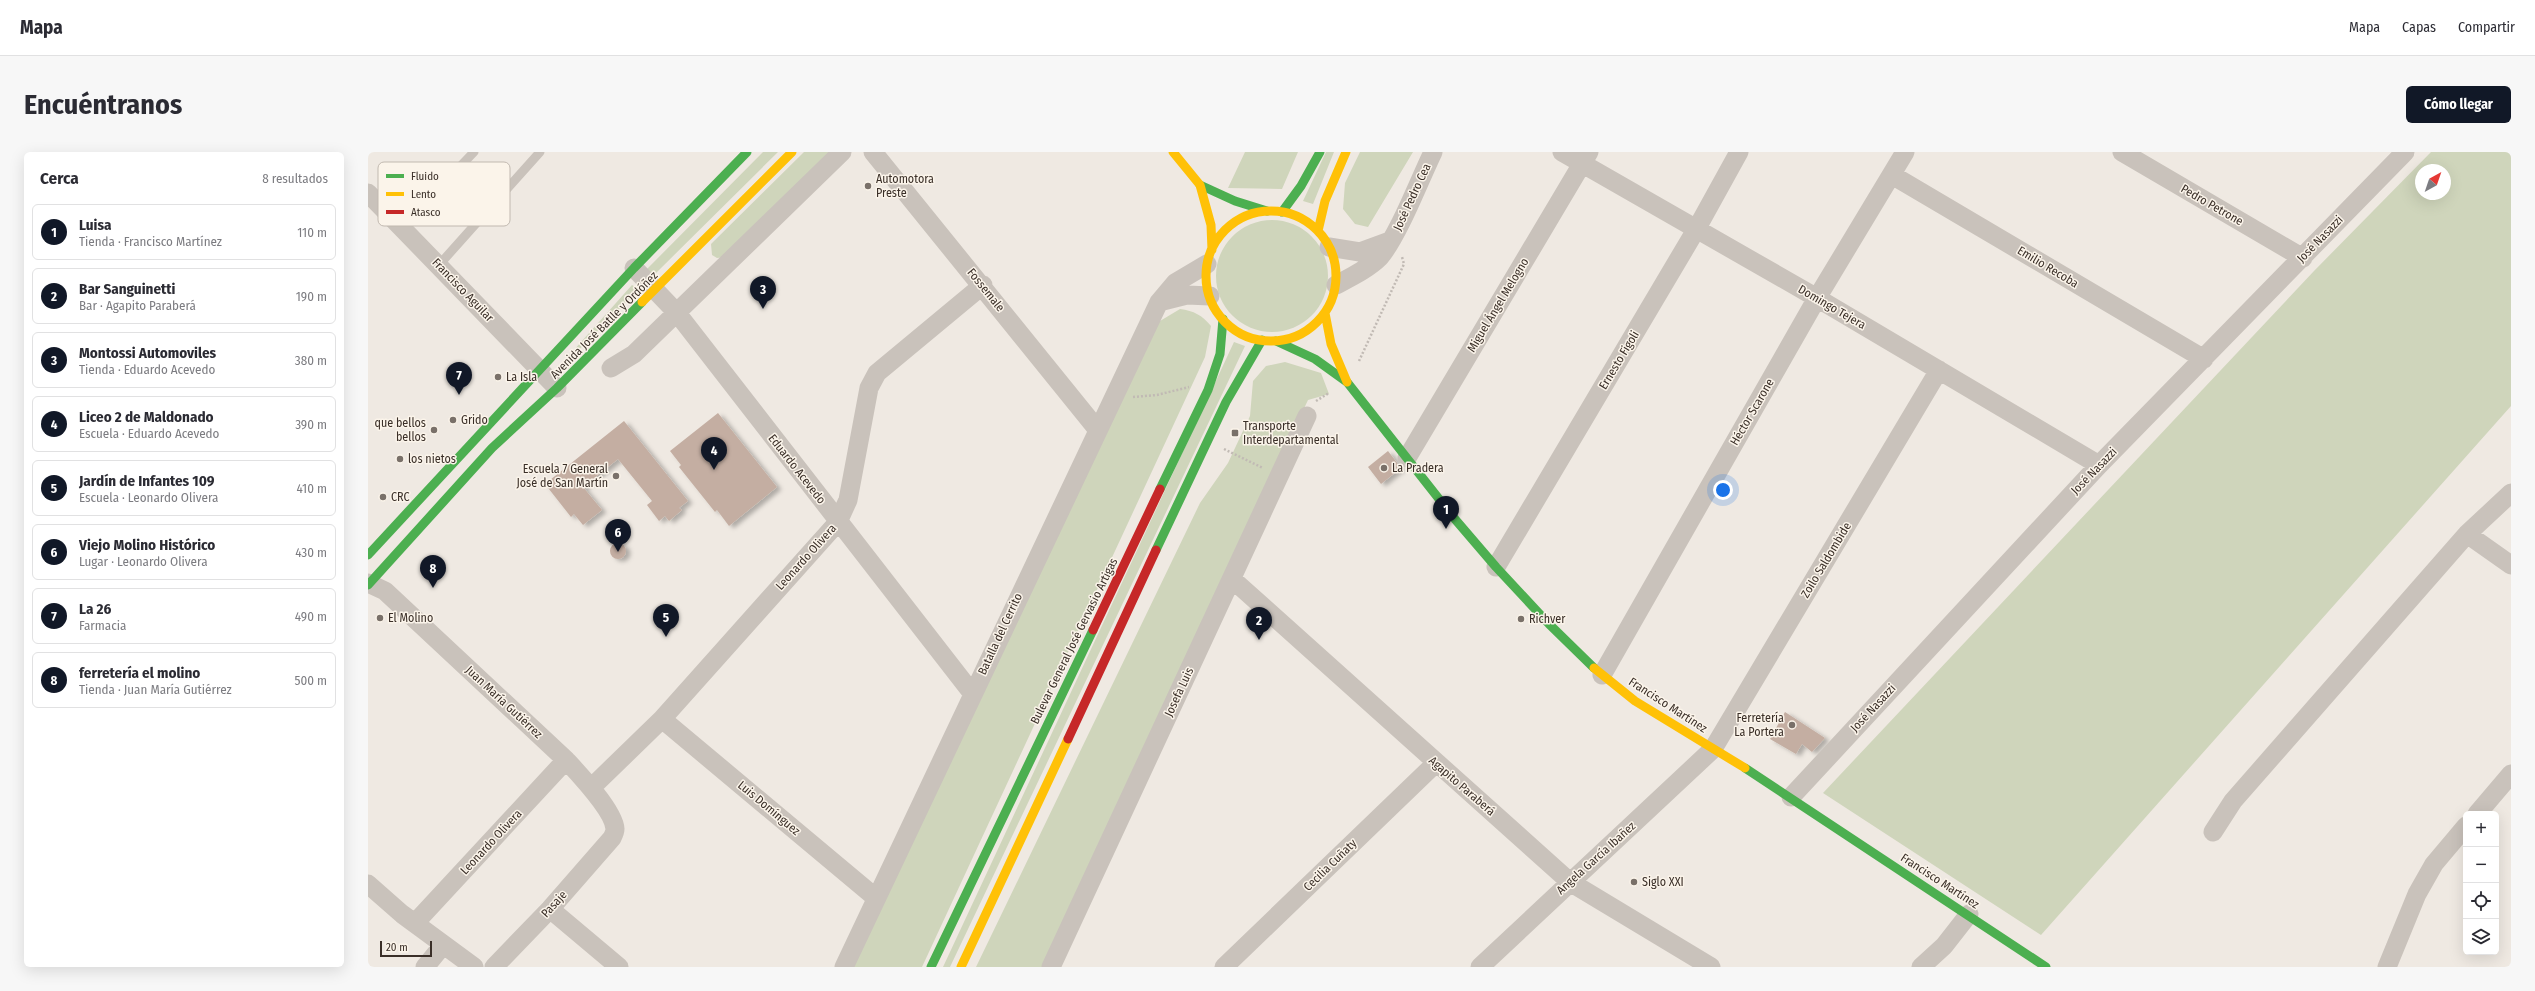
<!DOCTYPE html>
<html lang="es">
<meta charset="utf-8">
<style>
:root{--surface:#fff;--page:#f7f7f7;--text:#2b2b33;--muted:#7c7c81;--line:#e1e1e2;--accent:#111827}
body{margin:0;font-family:"Fira Sans Condensed",sans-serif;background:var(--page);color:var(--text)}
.controls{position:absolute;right:12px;bottom:12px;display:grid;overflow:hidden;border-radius:6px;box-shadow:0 4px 16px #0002}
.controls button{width:36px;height:36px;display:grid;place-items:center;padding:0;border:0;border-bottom:1px solid var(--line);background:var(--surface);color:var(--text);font:20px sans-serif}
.compass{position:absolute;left:2047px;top:12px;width:36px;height:36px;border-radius:50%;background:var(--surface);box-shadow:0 4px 16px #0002;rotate:40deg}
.scale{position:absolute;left:12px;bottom:10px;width:52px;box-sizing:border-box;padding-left:4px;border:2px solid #3a2f28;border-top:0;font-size:11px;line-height:14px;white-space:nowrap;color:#3a2f28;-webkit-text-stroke:3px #fbf4ea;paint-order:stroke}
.you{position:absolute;left:1355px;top:338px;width:14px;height:14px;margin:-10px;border:3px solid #fff;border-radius:50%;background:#1a73e8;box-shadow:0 0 0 6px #1a73e833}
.badge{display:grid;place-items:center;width:26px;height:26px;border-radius:50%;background:var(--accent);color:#fff;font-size:13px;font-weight:700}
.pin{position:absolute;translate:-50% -33px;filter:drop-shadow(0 1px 2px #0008)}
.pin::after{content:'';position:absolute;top:21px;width:14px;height:12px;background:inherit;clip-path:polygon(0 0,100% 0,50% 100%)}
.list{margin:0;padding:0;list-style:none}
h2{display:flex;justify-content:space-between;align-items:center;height:52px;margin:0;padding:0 16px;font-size:17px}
h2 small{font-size:13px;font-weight:400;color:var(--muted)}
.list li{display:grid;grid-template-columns:26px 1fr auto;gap:12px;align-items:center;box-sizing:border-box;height:56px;margin:0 8px 8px;padding:0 8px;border:1px solid var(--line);border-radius:6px}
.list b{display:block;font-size:15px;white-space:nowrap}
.list p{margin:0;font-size:13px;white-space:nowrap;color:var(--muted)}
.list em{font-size:13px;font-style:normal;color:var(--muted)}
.icon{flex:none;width:22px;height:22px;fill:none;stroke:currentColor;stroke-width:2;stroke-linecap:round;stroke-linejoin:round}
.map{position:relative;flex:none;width:2143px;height:815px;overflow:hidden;border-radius:6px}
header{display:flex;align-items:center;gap:24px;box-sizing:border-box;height:56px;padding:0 20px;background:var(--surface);border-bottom:1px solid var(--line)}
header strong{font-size:19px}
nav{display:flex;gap:22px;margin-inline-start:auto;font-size:14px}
.intro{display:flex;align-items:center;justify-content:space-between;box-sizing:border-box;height:96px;padding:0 24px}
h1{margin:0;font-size:28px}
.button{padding:10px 18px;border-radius:6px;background:var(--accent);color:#fff;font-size:14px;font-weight:700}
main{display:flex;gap:24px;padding:0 24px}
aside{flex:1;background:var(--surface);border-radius:6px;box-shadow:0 4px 16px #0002}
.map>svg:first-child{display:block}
</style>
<header>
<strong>Mapa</strong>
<nav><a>Mapa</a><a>Capas</a><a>Compartir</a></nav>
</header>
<div class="intro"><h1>Encuéntranos</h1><a class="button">Cómo llegar</a></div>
<main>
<aside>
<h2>Cerca<small>8 resultados</small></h2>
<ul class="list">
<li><span class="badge">1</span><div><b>Luisa</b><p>Tienda · Francisco Martínez</p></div><em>110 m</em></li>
<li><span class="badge">2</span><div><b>Bar Sanguinetti</b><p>Bar · Agapito Paraberá</p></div><em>190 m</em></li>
<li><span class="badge">3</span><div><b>Montossi Automoviles</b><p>Tienda · Eduardo Acevedo</p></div><em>380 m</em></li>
<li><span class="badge">4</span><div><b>Liceo 2 de Maldonado</b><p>Escuela · Eduardo Acevedo</p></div><em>390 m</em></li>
<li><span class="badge">5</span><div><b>Jardín de Infantes 109</b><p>Escuela · Leonardo Olivera</p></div><em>410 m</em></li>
<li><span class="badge">6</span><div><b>Viejo Molino Histórico</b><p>Lugar · Leonardo Olivera</p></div><em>430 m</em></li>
<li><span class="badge">7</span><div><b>La 26</b><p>Farmacia</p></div><em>490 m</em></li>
<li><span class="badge">8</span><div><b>ferretería el molino</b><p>Tienda · Juan María Gutiérrez</p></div><em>500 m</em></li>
</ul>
</aside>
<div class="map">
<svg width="2143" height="815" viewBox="0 0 2143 815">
<defs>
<filter id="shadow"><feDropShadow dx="4.5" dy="2.5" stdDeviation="2" flood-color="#0004"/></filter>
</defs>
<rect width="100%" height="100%" fill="#efe9e2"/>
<!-- green -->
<path fill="#cfd5bb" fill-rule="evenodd" d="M395,0H410L286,123H283L279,117Z
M436,0H467L357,105L349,106L344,103L343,92Z
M877,0H930L914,37L860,36Z
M958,0H966L945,52L935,49Z
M992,0H1045L1000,75L987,72L975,57L977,31Z
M2063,0H2143V254L1673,783L1455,641L1946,119ZM2053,18H2077V42H2053Z
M848 124a56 56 0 1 1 112 0a56 56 0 1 1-112 0Z
M264,133L269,136V139L199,210L197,208Z
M812,157C826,159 834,163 843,174L837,205L554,815H485L787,172Z
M866,190L877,194L582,815H575Z
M917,210L953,221L961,242L940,248L674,815H608L832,351L860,311L882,264L885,229L898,214Z"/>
<!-- building -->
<path fill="#c4aea2" filter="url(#shadow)" d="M350,261L409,335L361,374L349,358L347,360L311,315L313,313L302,299Z
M256,269L320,349L311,356L314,358L301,369L297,364L291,369L279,353L284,349L250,307L215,335L234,358L215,373L206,362L203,365L177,332Z
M1020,299L1033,316L1013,332L1000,315Z
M242 399a8 8 0 1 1 16 0a8 8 0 1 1-16 0Z
M1417,560L1457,586L1444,600L1434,592L1428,602L1402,587Z"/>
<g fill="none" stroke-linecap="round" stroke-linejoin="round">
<!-- path -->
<path stroke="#c1bab4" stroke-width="2.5" stroke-dasharray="2 2" stroke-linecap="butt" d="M991,209L1036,112L1034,105
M765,245L789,243L821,235
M948,249L961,241
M856,297L895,316"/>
<!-- lane -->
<path stroke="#c9c2bb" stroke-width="9" d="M34,75L106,0
M71,113L172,0"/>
<!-- street -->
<path stroke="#c9c2bb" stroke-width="19" d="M505,0L729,277
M1194,0L1449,146L1731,313
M1754,0L1935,106
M1524,23L1836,207
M0,41L189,236
M961,95L992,100L1022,89
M266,116L309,161L604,541
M968,133C983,125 1000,117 1012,105C1031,82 1051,29 1065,0
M791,150L819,143L842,144
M243,216L266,202L474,0
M1039,306L1221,0
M2099,382L2143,413
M1128,415L1329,76L1371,0
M864,427L1202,730L1343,815
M0,431L17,439L198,608C211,622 246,659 247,677C247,680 245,684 244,686L182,757L126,815
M1234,523L1449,146L1537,0
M294,567L508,746
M223,636L294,567L470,370L480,348L501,236L509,221L615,133
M1423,645L1731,313L2037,0
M2109,662L2143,622
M1845,680L1865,649L2099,382L2143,341
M0,732L34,762L106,815
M182,757L251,815
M47,771L198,608
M57,815L75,793
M476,815L791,150L807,131L839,112
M683,815L939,264
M856,815L1068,611
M1112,815L1345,597L1571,218
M1553,815L1576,794L1601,762
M2019,815L2049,742L2066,712L2098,674"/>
<!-- fast -->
<path stroke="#4caf50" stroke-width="9" d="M832,33L867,49L899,59
M914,60L933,34L952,0
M908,189L947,207L979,230L1086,366L1128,415L1181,472L1226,516
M792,337L840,238L852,202L855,167
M788,398L858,250L894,188
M0,403L266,116L379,0
M0,433L124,296L189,236L274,150
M1377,616L1678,815
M563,815L725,478"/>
<!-- slow -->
<path stroke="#ffc107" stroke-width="9" d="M805,0L832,33L843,73L844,98
M838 124a65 65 0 1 1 130 0a65 65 0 1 1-130 0Z
M950,79L957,49L978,0
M274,150L424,0
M957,161L963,192L979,230
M1226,516L1267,549L1377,616
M593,815L700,587"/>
<!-- jam -->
<path stroke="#c62828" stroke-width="9" d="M725,478L792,337
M700,587L788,398"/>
</g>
<!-- markers -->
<g fill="#797069" stroke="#fbf4ea" stroke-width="1.5">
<circle cx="500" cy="34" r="4"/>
<circle cx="130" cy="225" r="4"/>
<circle cx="85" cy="268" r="4"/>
<circle cx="66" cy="278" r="4"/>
<rect x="863" y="277" width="8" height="8" rx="2"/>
<circle cx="32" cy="307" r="4"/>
<circle cx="1016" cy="316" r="4"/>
<circle cx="248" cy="324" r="4"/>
<circle cx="15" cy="345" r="4"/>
<circle cx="12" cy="466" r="4"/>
<circle cx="1153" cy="467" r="4"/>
<circle cx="1424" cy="573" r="4"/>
<circle cx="1266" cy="730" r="4"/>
</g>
<g text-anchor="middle" stroke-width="3" stroke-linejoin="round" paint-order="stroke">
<!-- poi labels -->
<g font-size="12" fill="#3a2f28" stroke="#fbf4ea" text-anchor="start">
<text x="508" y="31">Automotora<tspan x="508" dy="14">Preste</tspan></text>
<text x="138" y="229">La Isla</text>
<text x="93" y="272">Grido</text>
<text x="58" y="275" text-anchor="end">que bellos<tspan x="58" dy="14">bellos</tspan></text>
<text x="875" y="278">Transporte<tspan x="875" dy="14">Interdepartamental</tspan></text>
<text x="40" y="311">los nietos</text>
<text x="1024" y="320">La Pradera</text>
<text x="240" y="321" text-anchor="end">Escuela 7 General<tspan x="240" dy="14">José de San Martín</tspan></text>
<text x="23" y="349">CRC</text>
<text x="20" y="470">El Molino</text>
<text x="1161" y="471">Richver</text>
<text x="1416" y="570" text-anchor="end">Ferretería<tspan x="1416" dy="14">La Portera</tspan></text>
<text x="1274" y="734">Siglo XXI</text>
</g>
<!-- street labels -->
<g font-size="12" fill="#3a2f28" stroke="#fbf4ea">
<text transform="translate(1044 45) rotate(-65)" y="4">José Pedro Cea</text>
<text transform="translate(1844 53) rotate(30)" y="4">Pedro Petrone</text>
<text transform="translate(1952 87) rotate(-46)" y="4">José Nasazzi</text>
<text transform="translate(1680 115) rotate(31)" y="4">Emilio Recoba</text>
<text transform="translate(95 138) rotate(46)" y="4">Francisco Aguilar</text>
<text transform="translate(618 138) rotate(51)" y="4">Fossemale</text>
<text transform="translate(1130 153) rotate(-59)" y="4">Miguel Ángel Melogno</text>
<text transform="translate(1464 155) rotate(30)" y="4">Domingo Tejera</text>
<text transform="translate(236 173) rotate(-45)" y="4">Avenida José Batlle y Ordóñez</text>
<text transform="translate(1251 208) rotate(-59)" y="4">Ernesto Figoli</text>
<text transform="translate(1384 260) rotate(-60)" y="4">Héctor Scarone</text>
<text transform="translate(429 317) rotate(52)" y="4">Eduardo Acevedo</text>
<text transform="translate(1726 319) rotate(-46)" y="4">José Nasazzi</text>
<text transform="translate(438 405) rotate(-48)" y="4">Leonardo Olivera</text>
<text transform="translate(1458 408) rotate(-59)" y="4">Zoilo Saldombide</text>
<text transform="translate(632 482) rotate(-65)" y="4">Batalla del Cerrito</text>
<text transform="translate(706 489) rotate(-64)" y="4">Bulevar General José Gervasio Artigas</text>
<text transform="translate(811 540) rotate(-65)" y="4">Josefa Luis</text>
<text transform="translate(136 550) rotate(43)" y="4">Juan María Gutiérrez</text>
<text transform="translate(1300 553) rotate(33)" y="4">Francisco Martínez</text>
<text transform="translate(1505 556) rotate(-47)" y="4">José Nasazzi</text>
<text transform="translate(1094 634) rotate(41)" y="4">Agapito Paraberá</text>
<text transform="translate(401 656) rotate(40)" y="4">Luis Domínguez</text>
<text transform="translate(123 690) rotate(-47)" y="4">Leonardo Olivera</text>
<text transform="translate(1228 706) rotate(-42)" y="4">Angela García Ibañez</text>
<text transform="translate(962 713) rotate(-44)" y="4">Cecilia Cuñaty</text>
<text transform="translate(1572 729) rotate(33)" y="4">Francisco Martínez</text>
<text transform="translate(186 752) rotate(-48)" y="4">Pasaje</text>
</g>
</g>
<!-- legend -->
<rect x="10" y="10" width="132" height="64" rx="6" fill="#fbf4ea" stroke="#c1b9b0" stroke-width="1"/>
<rect x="18" y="22" width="18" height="4" fill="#4caf50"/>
<rect x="18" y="40" width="18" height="4" fill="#ffc107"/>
<rect x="18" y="58" width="18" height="4" fill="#c62828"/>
<g font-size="11" fill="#3a2f28">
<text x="43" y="28">Fluido</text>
<text x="43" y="46">Lento</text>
<text x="43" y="64">Atasco</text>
</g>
</svg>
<div class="controls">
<button>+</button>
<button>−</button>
<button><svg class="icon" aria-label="locate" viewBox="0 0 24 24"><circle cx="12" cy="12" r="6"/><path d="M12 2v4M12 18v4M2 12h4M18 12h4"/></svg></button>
<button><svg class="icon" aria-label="layers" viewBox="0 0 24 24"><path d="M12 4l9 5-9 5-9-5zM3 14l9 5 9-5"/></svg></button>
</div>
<svg class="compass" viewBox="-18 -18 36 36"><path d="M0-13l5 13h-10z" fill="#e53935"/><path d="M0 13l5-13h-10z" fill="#7c7c81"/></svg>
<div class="scale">20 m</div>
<div class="you"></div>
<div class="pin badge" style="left:1078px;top:377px">1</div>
<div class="pin badge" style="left:891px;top:488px">2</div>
<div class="pin badge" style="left:395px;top:157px">3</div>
<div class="pin badge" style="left:346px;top:318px">4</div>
<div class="pin badge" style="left:298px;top:485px">5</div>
<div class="pin badge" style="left:250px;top:400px">6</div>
<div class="pin badge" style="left:91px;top:243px">7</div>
<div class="pin badge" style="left:65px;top:436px">8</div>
</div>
</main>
